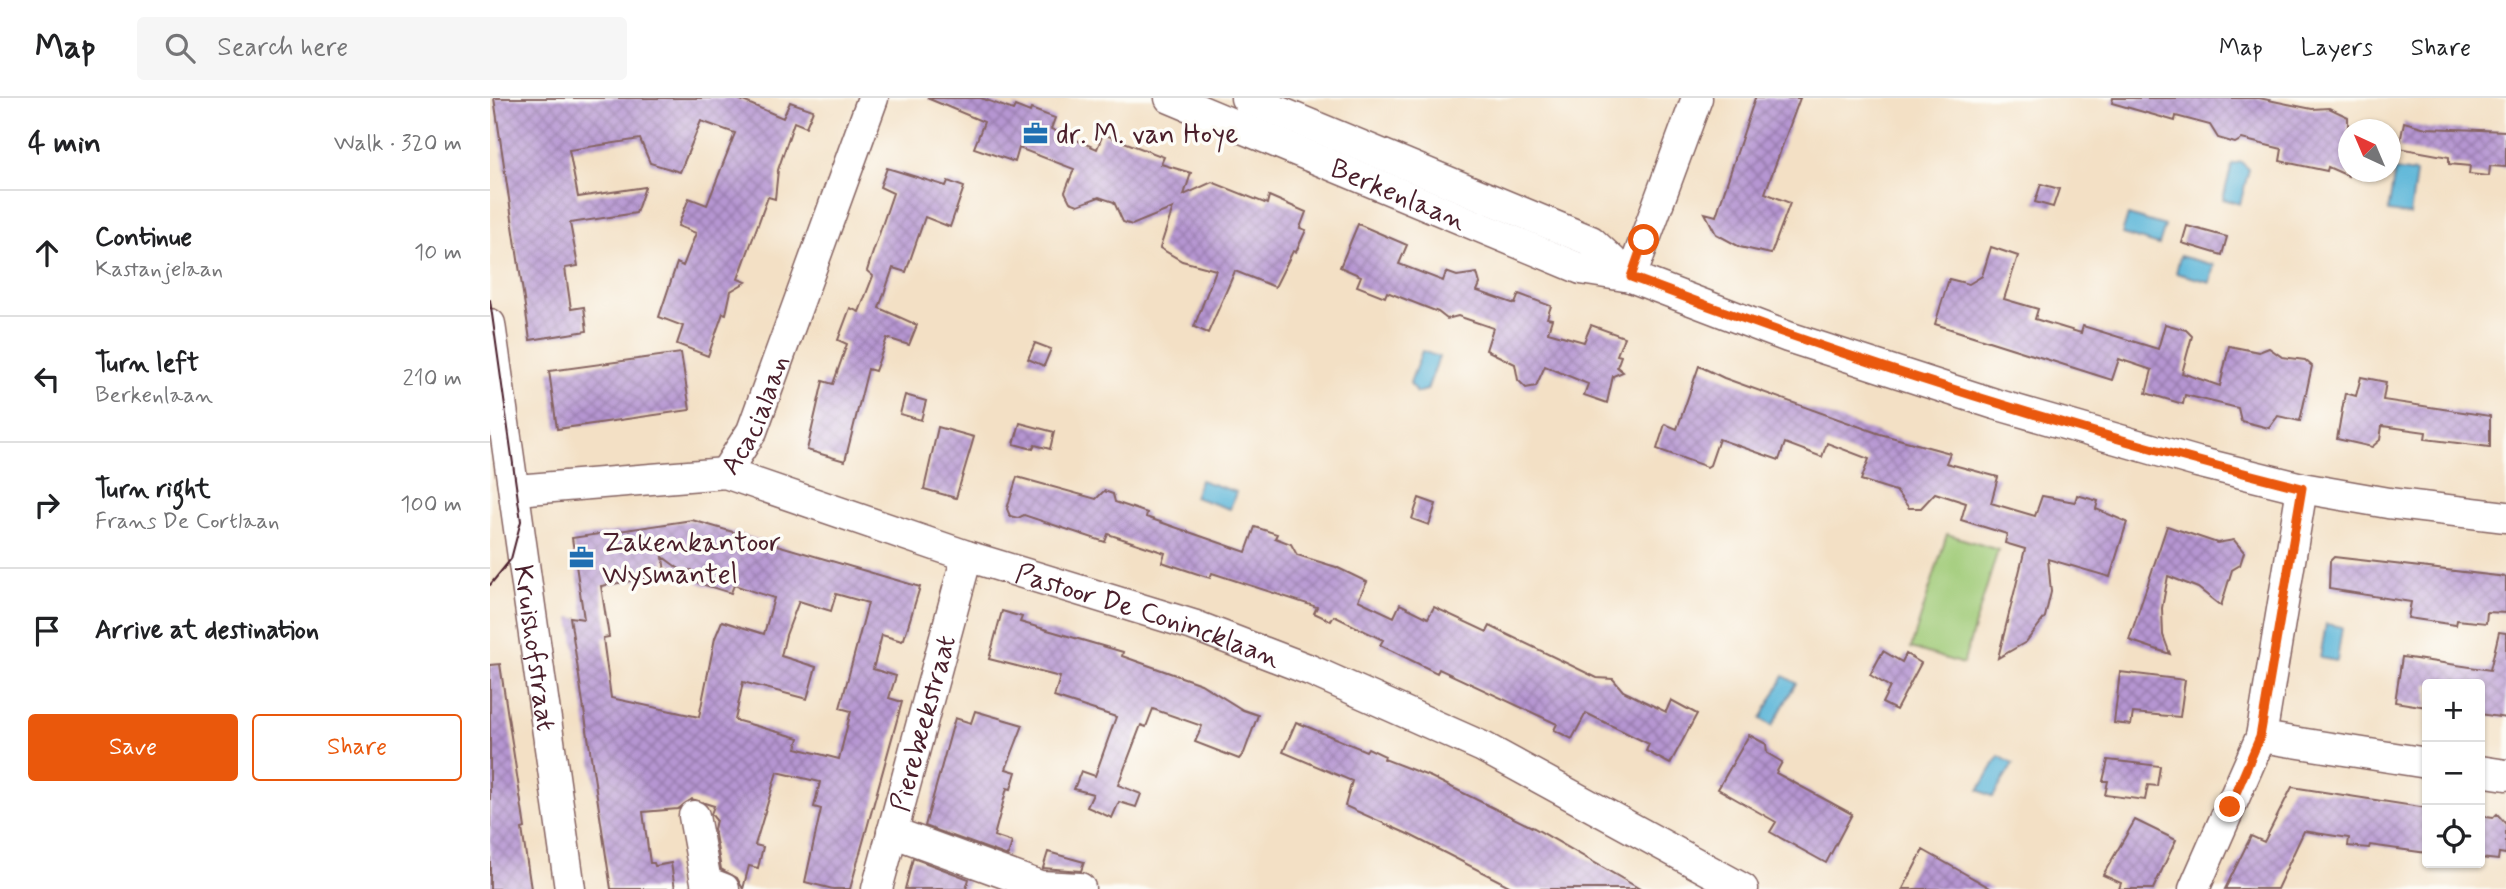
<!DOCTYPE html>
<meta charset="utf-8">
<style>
:root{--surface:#fff;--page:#f6f6f6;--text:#202124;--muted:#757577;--line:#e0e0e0;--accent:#ea580c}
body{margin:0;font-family:Mynerve,sans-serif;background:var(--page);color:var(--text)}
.controls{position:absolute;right:21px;bottom:21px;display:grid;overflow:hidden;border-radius:7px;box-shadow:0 2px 5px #0004}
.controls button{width:63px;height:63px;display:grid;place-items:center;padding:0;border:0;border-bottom:2px solid var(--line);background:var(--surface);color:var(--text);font:35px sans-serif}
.compass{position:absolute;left:1848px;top:21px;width:63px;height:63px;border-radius:50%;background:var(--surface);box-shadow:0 2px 5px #0004;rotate:316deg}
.stop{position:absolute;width:21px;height:21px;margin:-16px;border:5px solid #ea580c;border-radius:50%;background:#fff}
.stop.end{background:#ea580c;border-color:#fff;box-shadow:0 2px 7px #0008}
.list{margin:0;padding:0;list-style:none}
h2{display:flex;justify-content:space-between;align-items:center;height:91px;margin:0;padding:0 28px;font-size:30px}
h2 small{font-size:23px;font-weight:400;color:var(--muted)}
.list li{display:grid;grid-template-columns:46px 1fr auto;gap:21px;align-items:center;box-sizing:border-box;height:126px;padding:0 28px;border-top:2px solid var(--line)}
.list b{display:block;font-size:26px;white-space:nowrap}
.list p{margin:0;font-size:23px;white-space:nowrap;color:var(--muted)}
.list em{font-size:23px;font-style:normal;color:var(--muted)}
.actions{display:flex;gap:14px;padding:21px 28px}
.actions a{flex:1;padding:16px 0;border:2px solid var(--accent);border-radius:7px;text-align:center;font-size:24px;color:var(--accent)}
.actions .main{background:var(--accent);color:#fff}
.icon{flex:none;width:38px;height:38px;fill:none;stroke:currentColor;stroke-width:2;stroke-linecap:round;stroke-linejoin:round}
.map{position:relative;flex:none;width:2016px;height:791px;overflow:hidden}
header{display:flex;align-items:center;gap:42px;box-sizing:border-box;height:98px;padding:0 35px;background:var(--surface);border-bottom:2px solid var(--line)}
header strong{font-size:33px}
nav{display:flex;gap:38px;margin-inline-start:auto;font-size:24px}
.search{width:490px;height:63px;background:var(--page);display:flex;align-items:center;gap:18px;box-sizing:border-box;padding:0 24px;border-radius:7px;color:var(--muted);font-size:26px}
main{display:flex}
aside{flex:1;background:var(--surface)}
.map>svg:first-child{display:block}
</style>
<header>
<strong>Map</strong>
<div class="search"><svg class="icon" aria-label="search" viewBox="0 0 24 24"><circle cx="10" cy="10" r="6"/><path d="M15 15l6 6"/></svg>Search here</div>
<nav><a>Map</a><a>Layers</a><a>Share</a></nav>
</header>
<main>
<aside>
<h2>4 min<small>Walk · 320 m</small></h2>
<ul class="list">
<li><svg class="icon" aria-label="ahead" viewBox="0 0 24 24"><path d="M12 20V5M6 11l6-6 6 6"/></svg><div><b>Continue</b><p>Kastanjelaan</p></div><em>10 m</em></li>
<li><svg class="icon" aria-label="left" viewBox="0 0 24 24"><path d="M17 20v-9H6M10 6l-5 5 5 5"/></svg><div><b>Turn left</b><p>Berkenlaan</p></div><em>210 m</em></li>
<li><svg class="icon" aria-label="right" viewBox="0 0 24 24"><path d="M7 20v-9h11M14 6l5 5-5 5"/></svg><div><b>Turn right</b><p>Frans De Cortlaan</p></div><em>100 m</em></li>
<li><svg class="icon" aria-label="arrive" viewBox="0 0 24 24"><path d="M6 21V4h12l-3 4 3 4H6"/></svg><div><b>Arrive at destination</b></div></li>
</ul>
<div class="actions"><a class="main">Save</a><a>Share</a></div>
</aside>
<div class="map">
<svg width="2016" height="791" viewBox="0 0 2016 791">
<defs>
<pattern id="building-cross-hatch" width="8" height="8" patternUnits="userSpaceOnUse" patternTransform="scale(1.75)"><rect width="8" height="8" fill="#b696d2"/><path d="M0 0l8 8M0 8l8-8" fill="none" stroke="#967aab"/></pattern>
</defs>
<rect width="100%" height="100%" fill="#fdfcf7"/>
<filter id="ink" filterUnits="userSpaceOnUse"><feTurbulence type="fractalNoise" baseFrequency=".0143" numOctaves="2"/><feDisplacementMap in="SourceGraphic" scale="14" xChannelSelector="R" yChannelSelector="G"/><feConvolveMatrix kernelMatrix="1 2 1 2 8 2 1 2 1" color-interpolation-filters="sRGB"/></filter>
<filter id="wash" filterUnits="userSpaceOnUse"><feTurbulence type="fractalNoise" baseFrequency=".00686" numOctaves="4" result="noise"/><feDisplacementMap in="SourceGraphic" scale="28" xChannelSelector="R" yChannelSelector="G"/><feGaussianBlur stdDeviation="1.57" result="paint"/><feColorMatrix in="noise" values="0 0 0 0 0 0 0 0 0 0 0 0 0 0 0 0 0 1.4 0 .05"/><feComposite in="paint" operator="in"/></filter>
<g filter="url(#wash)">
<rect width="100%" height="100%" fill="#f3e0c5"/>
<!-- green -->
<path fill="#a0cb78" stroke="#757552" stroke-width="2" d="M1457,436L1508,452L1473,566L1421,550Z"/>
<!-- water -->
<path fill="#5ab5d8" stroke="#526a82" stroke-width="2" d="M1751,64L1759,71L1750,106L1733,101L1742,66Z
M1905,72L1926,75L1920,117L1898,114Z
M1638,117L1675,128L1669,147L1632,136Z
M1690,158L1724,167L1720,184L1686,175Z
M932,253L949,259L937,292L926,295L920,285Z
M710,382L746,394L740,411L704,399Z
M1836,526L1852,529L1847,563L1830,560Z
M1294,578L1306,585L1282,628L1271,621Z
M1509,658L1523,666L1503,699L1489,692Z"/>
<g id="blocks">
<!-- building -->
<path fill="url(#building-cross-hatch)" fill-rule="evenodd" d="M4,0H246L293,20L300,4L323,12L316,29L304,24L288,72L285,101L278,99L248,181L256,184L241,193L236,216L233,215L218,258L187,246L193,228L169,219L187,165L193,168L206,135L188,128L199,100L217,107L245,35L211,23L190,74L160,65L150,41L79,52L88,99L155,89L146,115L80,125L88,168L75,170L81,211L94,209L97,233L40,242Z
M437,0H491L523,12L525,8L540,14L541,11L565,20L561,31L607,51L613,36L674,59L671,66L701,75L694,97L722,84L777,106L779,98L816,114L810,130L816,132L806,154L803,153L785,189L745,173L718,235L704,229L726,172L692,163L670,150L683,110L642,127L633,124L624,104L609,99L588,107L580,104L575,94L584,71L529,50L525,64L484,50L494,24Z
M1265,0H1310L1275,95L1300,105L1281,156L1250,149L1226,136L1215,115L1226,118Z
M1623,0H1769L1822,11L1839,10L1858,19V78L1838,69L1837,73L1790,63L1792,51L1752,41L1745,45L1728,40L1720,27L1686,18L1685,23L1622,5Z
M1914,24L1936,30L2016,33V69L2000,68L1999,78L1979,76L1980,68L1959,66V59L1909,50Z
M397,70L456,88L458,83L474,89L460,129L435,119L416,174L403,170L389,210L427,227L419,247L397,240L385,273L378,271L355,363L317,352L333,283L343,286L357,246L348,242L360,210L369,214L383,178L377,173L381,160L403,95L390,89Z
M1551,86L1569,91L1563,109L1545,104Z
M868,126L917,147L909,166L953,183L956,174L967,178L987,175L990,186L987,193L1025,206L1029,196L1061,208L1057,220L1062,221L1058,234L1094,244L1101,227L1134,239L1127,257L1131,258L1127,269L1133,274L1123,278L1117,305L1094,297L1098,286L1055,268L1046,288L1036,290L1028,282L1025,266L996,252L1003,230L968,218L957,221L948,214L897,194L895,199L867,188L871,178L850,169Z
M1697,128L1737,139L1732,157L1692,145Z
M1501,149L1528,158L1514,201L1548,211L1545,221L1591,235L1593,228L1668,251L1675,226L1696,232L1702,238L1692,275L1730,288L1739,248L1769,254L1779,250L1792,259L1815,262L1822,268L1810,323L1788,318L1779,330L1751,323L1748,310L1695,297L1693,306L1656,295L1662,272L1629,261L1622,282L1445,226L1459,181L1479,186L1492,178Z
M545,245L561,251L554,268L538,261Z
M191,255L200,312L67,331L59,273Z
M1209,268L1234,280L1390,336L1460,355L1456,365L1508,379L1501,405L1545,418L1552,398L1585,404L1587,397L1608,403L1606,411L1637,424L1620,479L1558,461L1561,494L1555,519L1536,544L1508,560L1535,451L1515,445L1517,436L1471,422L1476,405L1445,395L1431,410H1419L1406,393L1371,382L1379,361L1337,345L1332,359L1295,345L1289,362L1229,341L1220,367L1217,369L1167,351L1175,326L1187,331Z
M1871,279L1896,284L1893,302L2000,318V349L1935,341L1936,334L1892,328L1890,342L1882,349L1847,341L1855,295L1866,298Z
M415,297L436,303L431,322L410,316Z
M530,325L564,334L560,351L545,347L543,351L524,346Z
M448,329L484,339L466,400L434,391Z
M527,379L606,401L614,393L623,396L625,404L657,415L656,419L756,454L765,429L787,436L785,440L801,446L807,457L846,469L877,484L868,502L904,519L910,506L938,520L944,509L997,534L1000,528L1107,580L1123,581L1133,593L1176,614L1181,602L1207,616L1180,666L1156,653L1159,646L1096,615L1082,641L1064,632L1067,626L949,571L947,575L890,547L893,542L844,518L841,523L824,515L827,509L722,475L720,480L672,464L675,455L618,436L615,444L534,417L528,420L520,418L517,411Z
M929,400L946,406L939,427L922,421Z
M202,422L430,489L414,541L412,543L392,537L383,571L406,578L399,600L412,604L360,791H343L315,784L331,711L324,709L330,684L287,674L265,747L273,749L268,770L259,768L253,791L247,780L231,771L224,731L226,722L221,716L224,708L202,701L188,711L153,714L160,765H164L165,768L181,765L185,791H121L80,519L94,521L82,440ZM173,459L192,473L202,472L208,485L241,495L244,487L284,500L274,536L232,523L225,540L209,619L121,600L113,540L119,539L111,488L169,478L175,475ZM346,496L378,505L350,610L361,613L349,661L306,650L309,640L245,622L253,584L317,601L326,569L291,558L296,537L309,503L341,513Z
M1677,428L1727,445L1744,442L1754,454L1750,467L1742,472L1731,508L1708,490L1678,478L1672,510L1673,537L1680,556L1639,542Z
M1844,459L2016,479V515L1997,514L1996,525L1967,522L1966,527L1918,520L1921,504L1839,491L1840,463Z
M512,513L532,519L530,524L633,554L632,558L711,586L753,612L768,617L754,655L749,661L705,644L712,628L663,611L656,629L651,627L628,687L651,696L646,709L629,704L622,720L597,709L603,696L584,691L591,673L605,678L626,619L564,599L570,579L499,561Z
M2009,534L2016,535V620L1990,616V586H1937V609L1905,604L1912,559L2000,572Z
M1393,553L1412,564L1416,556L1431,565L1406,612L1392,605L1400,589L1380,577Z
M10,566L35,730L32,731L41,791H0V567Z
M1630,574L1695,582L1690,619L1643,615L1641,627L1624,625Z
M485,613L533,627L516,671L526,674L521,691L517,690L504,738L522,744L518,758L435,728L465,620L481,625Z
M806,624L876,653L878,650L895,658L894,661L941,679L1044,730L1150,791H1025L920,737L855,708L862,683L793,654Z
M1259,637L1276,646L1277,655L1292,664L1286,675L1362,716L1336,765L1280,734L1286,724L1228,691Z
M1618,662L1670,668L1667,688L1658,687L1655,702L1615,697L1618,683H1613Z
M1802,689L1937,710V755L1880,747L1879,750L1858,748L1859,740L1814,733L1787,791H1735L1761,738L1774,744Z
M2007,716L2016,726V756L2009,755L2008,762L1990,760V718L2003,720Z
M1645,722L1686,742L1663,791H1629L1631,785L1613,777Z
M1433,752L1502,791H1413Z
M558,754L594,764L591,773L553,770Z
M423,760L479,781L476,791H415Z"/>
</g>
</g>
<g filter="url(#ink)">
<use href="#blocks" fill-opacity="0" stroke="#856361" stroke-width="2"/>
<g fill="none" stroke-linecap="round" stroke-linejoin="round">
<defs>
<g id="minor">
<path id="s1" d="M680,0L1091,171L1141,179L1298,239L1505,306L1707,364L1812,390L1898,405L2016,419"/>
<path d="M756,0L1101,143L1140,179"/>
<path d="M1141,179L1207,0"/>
<path id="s2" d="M0,226L80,791"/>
<path id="s3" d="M235,375L262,333L383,0"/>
<path id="s4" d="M26,392L235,375L477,458L703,527L820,572L993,649L1253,791"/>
<path d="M1771,639L1937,665"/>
<path d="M1990,673L2016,677"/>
<path d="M204,718L216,784L234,791"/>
<path d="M402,734L550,788L590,790"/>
<path id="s5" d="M387,791L477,458"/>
<path d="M1704,791L1771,639L1812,390"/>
</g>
</defs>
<!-- minor casing -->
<use href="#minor" stroke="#856361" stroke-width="33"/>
<!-- minor -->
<use href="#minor" stroke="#fff" stroke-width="30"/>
<!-- tram -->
<path stroke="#4a1f2b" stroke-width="2" d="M0,202L31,423L21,461L0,487"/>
</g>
</g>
<g fill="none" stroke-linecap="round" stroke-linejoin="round" filter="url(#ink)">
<!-- route -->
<path stroke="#ea580c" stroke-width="9" d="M1154,142L1141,179C1361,263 1584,333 1812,390L1770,639L1740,709"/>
</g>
<!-- icons -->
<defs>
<symbol id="office-bare" viewBox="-9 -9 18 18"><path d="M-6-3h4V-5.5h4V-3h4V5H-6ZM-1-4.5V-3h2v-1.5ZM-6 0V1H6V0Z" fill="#1f6fb2" stroke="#fdfcf7" stroke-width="2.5" paint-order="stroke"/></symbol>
</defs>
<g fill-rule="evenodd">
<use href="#office-bare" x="528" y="18" width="35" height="35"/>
<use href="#office-bare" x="74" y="442" width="35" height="35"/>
</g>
<g text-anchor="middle" stroke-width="7" stroke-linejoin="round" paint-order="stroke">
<!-- poi labels -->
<g font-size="28" fill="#4a1f2b" stroke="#fdfcf7" text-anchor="start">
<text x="566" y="45">dr. M. van Hoye</text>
<text x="112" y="453">Zakenkantoor<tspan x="112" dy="32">Wysmantel</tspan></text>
</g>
<!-- street labels -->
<g font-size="28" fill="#4a1f2b" stroke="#fdfcf7">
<text dy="10" stroke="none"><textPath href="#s1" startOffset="248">Berkenlaan</textPath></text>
<text dy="10" stroke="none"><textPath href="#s3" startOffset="66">Acacialaan</textPath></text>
<text dy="10" stroke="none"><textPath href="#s4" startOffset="656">Pastoor De Conincklaan</textPath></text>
<text dy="10" stroke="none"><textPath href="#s2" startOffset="327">Kruishofstraat</textPath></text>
<text dy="10" stroke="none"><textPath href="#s5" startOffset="172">Pierebeekstraat</textPath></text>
</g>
</g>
</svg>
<div class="controls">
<button>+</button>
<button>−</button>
<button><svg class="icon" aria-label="locate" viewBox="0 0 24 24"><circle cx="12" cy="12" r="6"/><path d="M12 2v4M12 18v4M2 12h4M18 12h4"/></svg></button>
</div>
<svg class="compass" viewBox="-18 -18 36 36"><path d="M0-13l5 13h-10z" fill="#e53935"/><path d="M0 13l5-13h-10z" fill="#757577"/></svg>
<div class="stop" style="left:1154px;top:142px"></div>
<div class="stop end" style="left:1740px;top:709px"></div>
</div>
</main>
